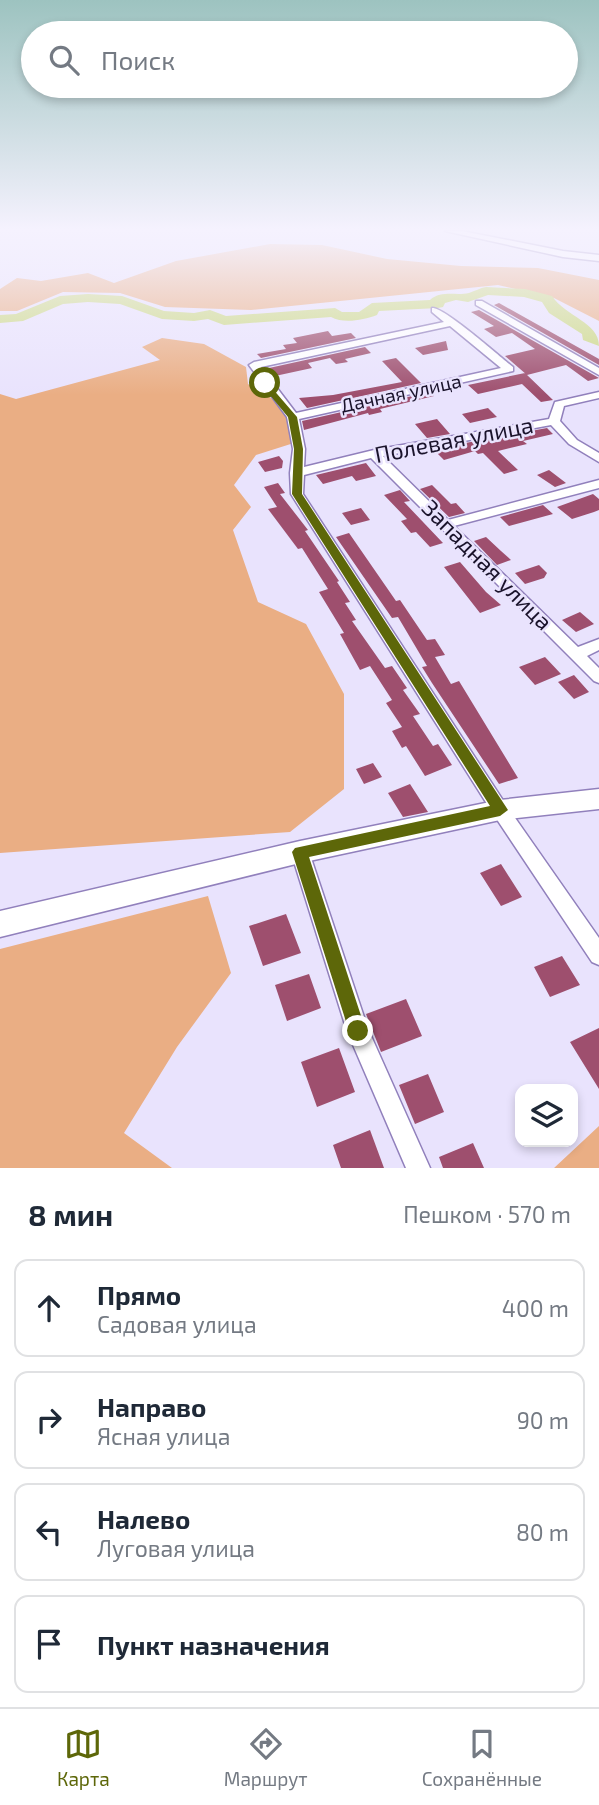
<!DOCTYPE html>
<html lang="ru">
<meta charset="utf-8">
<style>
:root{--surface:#fff;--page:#f2f2f3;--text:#1f2937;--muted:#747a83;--line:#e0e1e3;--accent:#5d6709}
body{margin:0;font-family:"Exo 2",sans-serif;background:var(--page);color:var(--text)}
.controls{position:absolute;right:21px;bottom:21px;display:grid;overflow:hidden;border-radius:14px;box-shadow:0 4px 10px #0003}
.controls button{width:63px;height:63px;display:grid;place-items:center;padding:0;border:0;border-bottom:2px solid var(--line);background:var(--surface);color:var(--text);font:35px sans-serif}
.stop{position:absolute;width:21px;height:21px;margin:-16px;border:5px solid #5d6709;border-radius:50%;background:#fff}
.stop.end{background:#5d6709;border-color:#fff;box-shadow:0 2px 7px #0008}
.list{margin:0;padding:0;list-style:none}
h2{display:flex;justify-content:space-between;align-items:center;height:91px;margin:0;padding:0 28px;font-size:30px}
h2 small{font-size:23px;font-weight:400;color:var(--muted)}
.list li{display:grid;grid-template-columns:46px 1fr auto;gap:21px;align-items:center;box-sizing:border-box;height:98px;margin:0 14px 14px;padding:0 14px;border:2px solid var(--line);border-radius:14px}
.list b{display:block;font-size:26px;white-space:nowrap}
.list p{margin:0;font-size:23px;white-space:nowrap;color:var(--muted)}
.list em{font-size:23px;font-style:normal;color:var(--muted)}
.icon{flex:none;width:38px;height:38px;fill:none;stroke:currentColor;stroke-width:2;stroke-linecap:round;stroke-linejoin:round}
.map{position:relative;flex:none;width:599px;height:1168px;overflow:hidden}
.search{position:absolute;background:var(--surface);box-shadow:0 4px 10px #0003;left:21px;right:21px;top:21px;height:77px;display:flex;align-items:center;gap:18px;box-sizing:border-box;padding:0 24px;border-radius:38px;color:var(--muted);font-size:26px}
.sheet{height:539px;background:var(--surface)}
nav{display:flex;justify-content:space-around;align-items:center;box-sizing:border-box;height:98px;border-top:2px solid var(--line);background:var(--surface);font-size:19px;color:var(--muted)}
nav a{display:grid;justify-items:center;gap:4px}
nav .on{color:var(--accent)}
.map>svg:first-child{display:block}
</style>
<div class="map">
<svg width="599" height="1168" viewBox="0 0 599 1168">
<rect width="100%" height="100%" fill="#e9e3fd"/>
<!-- green -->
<path fill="#eaae84" d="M270,244L322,245L387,259L461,266L538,268L599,280V321L554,298L498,285L251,310L165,307L120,293L63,292L17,311H0V289L17,278L41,281L88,273L114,283L176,261Z
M162,338L204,344L246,367L248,384L289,409L297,442L256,455L234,485L251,507L233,530L258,602L306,624L344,694V789L290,832L0,853V394L16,399L160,360L142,347Z
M208,896L231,973L177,1047L124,1133L172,1168H0V949Z
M599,1126V1168H554Z"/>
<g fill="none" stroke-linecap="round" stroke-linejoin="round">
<!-- river -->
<path fill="#ccd984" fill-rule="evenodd" d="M486,287L525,289L552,296C566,317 599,322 599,346L583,340L582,334L549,313L542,302L524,297L488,295L468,302L456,300L445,303L443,307L438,308L379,311L377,315C363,320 344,324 331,317L224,325L208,319L194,321L162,319L120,304L88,302L63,304L23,321L0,323V315L16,314L60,296L88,294L122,296L164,311L194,313L210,310L226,316L335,308L342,312H359L372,303L430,300C441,290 456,296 469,293C475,291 480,288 486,287Z"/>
</g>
<!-- building -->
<path fill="#9e4f6e" d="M499,303L599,359V365L494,305Z
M479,310L599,378L588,381L566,365L527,375L505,356L535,349L512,333L496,337L484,329L494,326L471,312Z
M328,331L332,336L351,333L356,338L261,358L257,354L286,349L283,345L297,343L293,338Z
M446,341L448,350L423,355L415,348Z
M365,347L371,353L345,359L348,362L336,364L330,358L308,363L312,368L275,376L269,368Z
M396,358L421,383L307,408L299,398L333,395L402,382L382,361Z
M525,373L553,400L541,402L522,384L478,394L468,385Z
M430,392L434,396L380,409L382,412L369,415L368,413L304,430L302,421Z
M488,408L497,417L470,423L462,414Z
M437,419L450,434L427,438L415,424Z
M547,428L553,434L523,441L527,444L498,451L518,470L504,474L483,453L478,454L475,451L444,460L433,449Z
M279,456L283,461L282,468L265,472L258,462Z
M366,463L376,476L356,481L352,476L323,484L316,475Z
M549,470L566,483L555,487L537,475Z
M278,483L285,493L280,494L308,530L305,531L339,581L337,582L350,602L345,603L356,620L352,621L385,668L392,666L407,688L403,690L420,714L413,716L433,746L438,744L452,765L425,776L406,746L402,748L392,731L402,727L386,703L392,700L370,666L360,670L340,634L344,633L319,592L328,589L302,548L298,549L268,509L277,507L264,487Z
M432,485L451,504L456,503L465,513L449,517L420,489Z
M400,490L410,501L404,502L443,543L430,547L416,532L411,533L401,521L407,519L384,495Z
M593,494L599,499V510L594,512L572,519L557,507Z
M543,505L553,514L509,526L500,517Z
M361,508L370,520L351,525L342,513Z
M349,533L396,601L400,600L427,640L435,639L445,655L435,657L451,684L459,681L518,778L499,784L432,683L422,667L427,666L398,617L392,618L336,537Z
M486,537L501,551L511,560L497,565L474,541Z
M460,562L486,592L501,605L480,613L444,567Z
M539,565L547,573L544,578L525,584L515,573Z
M580,612L594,624L576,632L562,620Z
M545,657L561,674L535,685L519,667Z
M574,675L589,692L574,699L558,682Z
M373,763L382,777L364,784L356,769Z
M410,784L428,812L403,817L388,793Z
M501,864L522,897L501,906L480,873Z
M286,914L301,953L263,966L249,926Z
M562,956L580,985L550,997L534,967Z
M309,974L321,1008L287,1021L275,985Z
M406,999L422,1036L381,1052L366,1014Z
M599,1028V1089L570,1042Z
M339,1048L355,1092L317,1107L301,1062Z
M428,1074L444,1112L415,1124L399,1085Z
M370,1130L384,1168H341L333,1145Z
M473,1143L484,1168H443L439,1157Z"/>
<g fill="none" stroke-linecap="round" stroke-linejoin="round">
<defs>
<path id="minor" d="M445,231H462L563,251L599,255V261L563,257Z
M476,301H482L599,368V375L476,305Z
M432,308C444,307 499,356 513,367V371L299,419L305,449L304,467L374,450L549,419L555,402L599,392V398L564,406L560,421L577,440L599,453V462L569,444L551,425L383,456L448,520L599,480V488L454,526L578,647L599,639V650L587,656L599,668V683L594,681L371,458L304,475L303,494L506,805L599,938V965L592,962L494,815L291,494L290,473L293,449L287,417L249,365L254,362L444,322L432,312ZM450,326L501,368L296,413L261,367Z
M300,844L307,846L368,1029L430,1168H406L347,1031L291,852L293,846Z"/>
<path id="major" d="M599,789V809L500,820L300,863L0,937V911L300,841L500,800Z"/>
</defs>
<!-- minor casing -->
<use href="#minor" stroke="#9180bc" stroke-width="3"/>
<!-- major casing -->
<use href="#major" stroke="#9180bc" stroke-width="3"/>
<!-- minor -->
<use href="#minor" fill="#fff" fill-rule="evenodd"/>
<!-- major -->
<use href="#major" fill="#fff" fill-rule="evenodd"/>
</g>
<!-- sky -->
<linearGradient id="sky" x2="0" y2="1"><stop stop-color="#9dc3c0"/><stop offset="0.58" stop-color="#f5f2fe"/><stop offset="1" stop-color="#f5f2fe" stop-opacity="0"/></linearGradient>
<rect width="599" height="395" fill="url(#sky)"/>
<!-- route -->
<path fill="#5d6709" d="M265,380L297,417L303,449L302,494L508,810L500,816L309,857L366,1031L364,1037L358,1039L351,1037L349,1031L292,852L295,848L490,806L292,494L294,449L288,417L260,383Z"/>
<g text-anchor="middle" stroke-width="5" stroke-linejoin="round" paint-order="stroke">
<!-- far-street labels -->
<g font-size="19" fill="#1a132b" stroke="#e9e3fd">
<text transform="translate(401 393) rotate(-12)" y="7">Дачная улица</text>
</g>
<!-- street labels -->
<g font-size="23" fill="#1a132b" stroke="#e9e3fd">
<text transform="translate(454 440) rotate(-11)" y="8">Полевая улица</text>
<text transform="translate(487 565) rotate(45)" y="8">Западная улица</text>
</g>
</g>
</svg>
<div class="controls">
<button><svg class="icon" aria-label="layers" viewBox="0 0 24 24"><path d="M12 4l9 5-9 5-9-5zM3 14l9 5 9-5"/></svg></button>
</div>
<div class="stop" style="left:265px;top:383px"></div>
<div class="stop end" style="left:358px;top:1031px"></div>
<div class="search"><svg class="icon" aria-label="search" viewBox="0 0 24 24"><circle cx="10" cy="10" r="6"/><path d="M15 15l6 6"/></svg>Поиск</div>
</div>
<section class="sheet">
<h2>8 мин<small>Пешком · 570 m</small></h2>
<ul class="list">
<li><svg class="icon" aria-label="ahead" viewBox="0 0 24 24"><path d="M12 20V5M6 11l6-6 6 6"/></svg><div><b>Прямо</b><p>Садовая улица</p></div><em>400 m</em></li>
<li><svg class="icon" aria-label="right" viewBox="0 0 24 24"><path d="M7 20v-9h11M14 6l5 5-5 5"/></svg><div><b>Направо</b><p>Ясная улица</p></div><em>90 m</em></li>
<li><svg class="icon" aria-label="left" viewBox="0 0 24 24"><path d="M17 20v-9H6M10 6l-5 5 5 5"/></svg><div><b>Налево</b><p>Луговая улица</p></div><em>80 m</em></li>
<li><svg class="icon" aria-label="arrive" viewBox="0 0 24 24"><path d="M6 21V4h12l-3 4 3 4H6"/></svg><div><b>Пункт назначения</b></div></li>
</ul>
</section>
<nav>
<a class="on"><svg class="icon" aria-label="map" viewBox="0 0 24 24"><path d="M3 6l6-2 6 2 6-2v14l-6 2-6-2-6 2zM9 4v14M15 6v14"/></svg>Карта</a>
<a><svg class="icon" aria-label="directions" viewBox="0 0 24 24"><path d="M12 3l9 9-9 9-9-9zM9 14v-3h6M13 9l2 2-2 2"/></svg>Маршрут</a>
<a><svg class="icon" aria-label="saved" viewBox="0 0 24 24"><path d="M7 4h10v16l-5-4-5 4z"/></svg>Сохранённые</a>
</nav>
